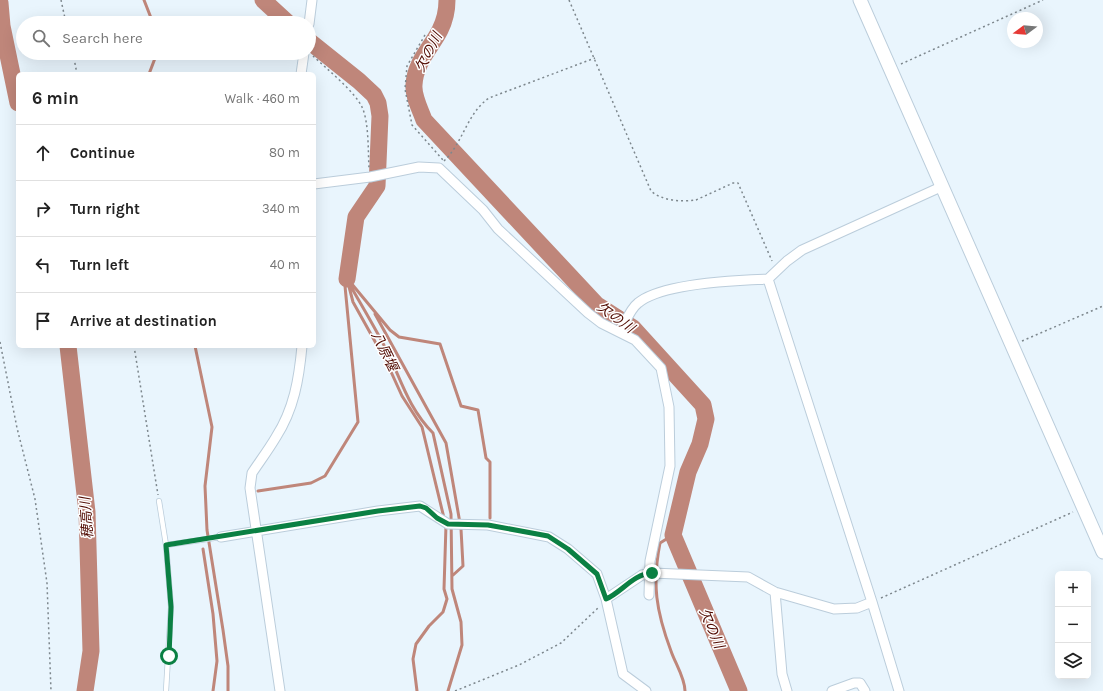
<!DOCTYPE html>
<meta charset="utf-8">
<style>
:root{--surface:#fff;--page:#f6f6f6;--text:#222;--muted:#767676;--line:#e0e0e0}
body{margin:0;font-family:Karla,"Noto Sans JP",sans-serif;background:var(--page);color:var(--text)}
.controls{position:absolute;right:12px;bottom:12px;display:grid;overflow:hidden;border-radius:6px;box-shadow:0 4px 16px #0002}
.controls button{width:36px;height:36px;display:grid;place-items:center;padding:0;border:0;border-bottom:1px solid var(--line);background:var(--surface);color:var(--text);font:20px sans-serif}
.compass{position:absolute;left:1007px;top:12px;width:36px;height:36px;border-radius:50%;background:var(--surface);box-shadow:0 4px 16px #0002;rotate:254deg}
.stop{position:absolute;width:12px;height:12px;margin:-9px;border:3px solid #0b8043;border-radius:50%;background:#fff}
.stop.end{background:#0b8043;border-color:#fff;box-shadow:0 1px 4px #0008}
.list{margin:0;padding:0;list-style:none}
h2{display:flex;justify-content:space-between;align-items:center;height:52px;margin:0;padding:0 16px;font-size:17px}
h2 small{font-size:13px;font-weight:400;color:var(--muted)}
.list li{display:grid;grid-template-columns:26px 1fr auto;gap:12px;align-items:center;box-sizing:border-box;height:56px;padding:0 16px;border-top:1px solid var(--line)}
.list b{display:block;font-size:15px;white-space:nowrap}
.list em{font-size:13px;font-style:normal;color:var(--muted)}
.icon{flex:none;width:22px;height:22px;fill:none;stroke:currentColor;stroke-width:2;stroke-linecap:round;stroke-linejoin:round}
.map{position:relative;flex:none;width:1103px;height:691px;overflow:hidden}
.search{position:absolute;background:var(--surface);box-shadow:0 4px 16px #0002;left:16px;top:16px;width:300px;height:44px;display:flex;align-items:center;gap:10px;box-sizing:border-box;padding:0 14px;border-radius:22px;color:var(--muted);font-size:15px}
.panel{position:absolute;background:var(--surface);box-shadow:0 4px 16px #0002;left:16px;top:72px;width:300px;height:276px;border-radius:6px}
.map>svg:first-child{display:block}
</style>
<div class="map">
<svg width="1103" height="691" viewBox="0 0 1103 691">
<rect width="100%" height="100%" fill="#e9f5fd"/>
<g fill="none" stroke-linecap="round" stroke-linejoin="round">
<!-- stream -->
<path stroke="#bf867a" stroke-width="3" d="M144,0L153,23
M149,74L157,53
M347,279L353,302L387,363L402,396L422,427L444,518
M351,283L390,330L399,337L440,344L461,406L478,410L486,458L490,462V518
M350,285C363,308 377,331 389,355C402,383 410,410 433,433L451,514L452,589L461,622L462,645L448,691
M375,314L446,443L461,529L463,566L452,576
M195,346L212,427L205,486L207,530L223,630L228,666V691
M258,491L311,483L325,476L358,422L345,286L347,279
M673,535L660,543C652,584 656,611 671,651C675,663 685,678 685,691
M203,549L213,614L217,661L213,691
M417,691L413,659L416,644L429,626L443,612L447,599L444,589L446,525"/>
<!-- river -->
<path stroke="#bf867a" stroke-width="17" d="M263,0L288,23
M447,0C447,10 445,20 440,30C431,48 415,62 414,85C413,96 420,109 424,120L597,305L633,328L703,405L706,419L700,444L688,472L673,535L739,691
M0,3L2,26L18,103
M309,41L359,81L374,95L378,103L380,116L377,186L356,217L347,279
M68,346L87,512L91,651L85,691"/>
<defs>
<path id="lane" d="M159,501L166,545L171,607L166,691
M166,545L221,537"/>
<path id="street" d="M309,24L312,0
M301,74L304,53
M314,184L370,177L419,167L439,168L483,210L498,229L588,313L601,323L635,340L661,368L669,407L670,466L650,561L649,595
M768,279L872,602L899,691
M620,332C625,323 630,309 638,303C661,283 737,280 768,279L787,261L802,250L943,186
M221,537L378,511L420,506L448,524L488,525L549,537L568,549L597,574L606,599L623,674L646,691
M775,592L782,674L787,691
M606,599L642,575L652,573L748,577L775,592L834,609L857,608L872,602
M280,691L250,488L252,473C260,461 269,449 276,437C294,409 299,379 302,346
M832,691L854,683H860L865,691"/>
<path id="secondary" d="M860,0L1103,552"/>
</defs>
<!-- lane casing -->
<use href="#lane" stroke="#bbcddb" stroke-width="6"/>
<!-- street casing -->
<use href="#street" stroke="#bbcddb" stroke-width="11"/>
<!-- secondary casing -->
<use href="#secondary" stroke="#bbcddb" stroke-width="15"/>
<!-- path -->
<path stroke="#7d878d" stroke-width="1.5" stroke-dasharray="2 3" stroke-linecap="butt" d="M61,0L66,23
M569,0L651,191C662,201 682,202 696,200L733,183H738L772,261
M425,35L407,66L405,89L412,125L443,160
M73,53L77,74
M313,56C327,69 355,92 362,107C369,122 368,151 369,168
M901,64L1043,0
M444,161C463,143 467,113 489,98L595,58
M1022,341L1103,306
M0,342L17,428L35,499L47,583L51,691
M134,346L158,495
M881,598L1073,512
M455,691L519,665L561,643L598,608"/>
<!-- lane -->
<use href="#lane" stroke="#fff" stroke-width="4.5"/>
<!-- street -->
<use href="#street" stroke="#fff" stroke-width="9"/>
<!-- secondary -->
<use href="#secondary" stroke="#fff" stroke-width="13"/>
</g>
<g fill="none" stroke-linecap="round" stroke-linejoin="round">
<!-- route -->
<path stroke="#0b8043" stroke-width="5" d="M169,656L171,607L166,545L378,511L420,506L426,508L437,518L448,524L488,525L548,536L568,549L597,574L606,599C622,592 633,574 652,573"/>
</g>
<g text-anchor="middle" stroke-width="3" stroke-linejoin="round" paint-order="stroke">
<!-- water labels -->
<g font-size="14" font-style="italic" fill="#500a01" stroke="#fff">
<text transform="translate(428 52) rotate(-63)" y="5">欠の川</text>
<text transform="translate(616 317) rotate(36)" y="5">欠の川</text>
<text transform="translate(385 351) rotate(64)" y="5">八原堰</text>
<text transform="translate(86 518) rotate(-94)" y="5">穂高川</text>
<text transform="translate(712 628) rotate(67)" y="5">欠の川</text>
</g>
</g>
</svg>
<div class="controls">
<button>+</button>
<button>−</button>
<button><svg class="icon" aria-label="layers" viewBox="0 0 24 24"><path d="M12 4l9 5-9 5-9-5zM3 14l9 5 9-5"/></svg></button>
</div>
<svg class="compass" viewBox="-18 -18 36 36"><path d="M0-13l5 13h-10z" fill="#e53935"/><path d="M0 13l5-13h-10z" fill="#767676"/></svg>
<div class="stop" style="left:169px;top:656px"></div>
<div class="stop end" style="left:652px;top:573px"></div>
<div class="search"><svg class="icon" aria-label="search" viewBox="0 0 24 24"><circle cx="10" cy="10" r="6"/><path d="M15 15l6 6"/></svg>Search here</div>
<section class="panel">
<h2>6 min<small>Walk · 460 m</small></h2>
<ul class="list">
<li><svg class="icon" aria-label="ahead" viewBox="0 0 24 24"><path d="M12 20V5M6 11l6-6 6 6"/></svg><div><b>Continue</b></div><em>80 m</em></li>
<li><svg class="icon" aria-label="right" viewBox="0 0 24 24"><path d="M7 20v-9h11M14 6l5 5-5 5"/></svg><div><b>Turn right</b></div><em>340 m</em></li>
<li><svg class="icon" aria-label="left" viewBox="0 0 24 24"><path d="M17 20v-9H6M10 6l-5 5 5 5"/></svg><div><b>Turn left</b></div><em>40 m</em></li>
<li><svg class="icon" aria-label="arrive" viewBox="0 0 24 24"><path d="M6 21V4h12l-3 4 3 4H6"/></svg><div><b>Arrive at destination</b></div></li>
</ul>
</section>
</div>
